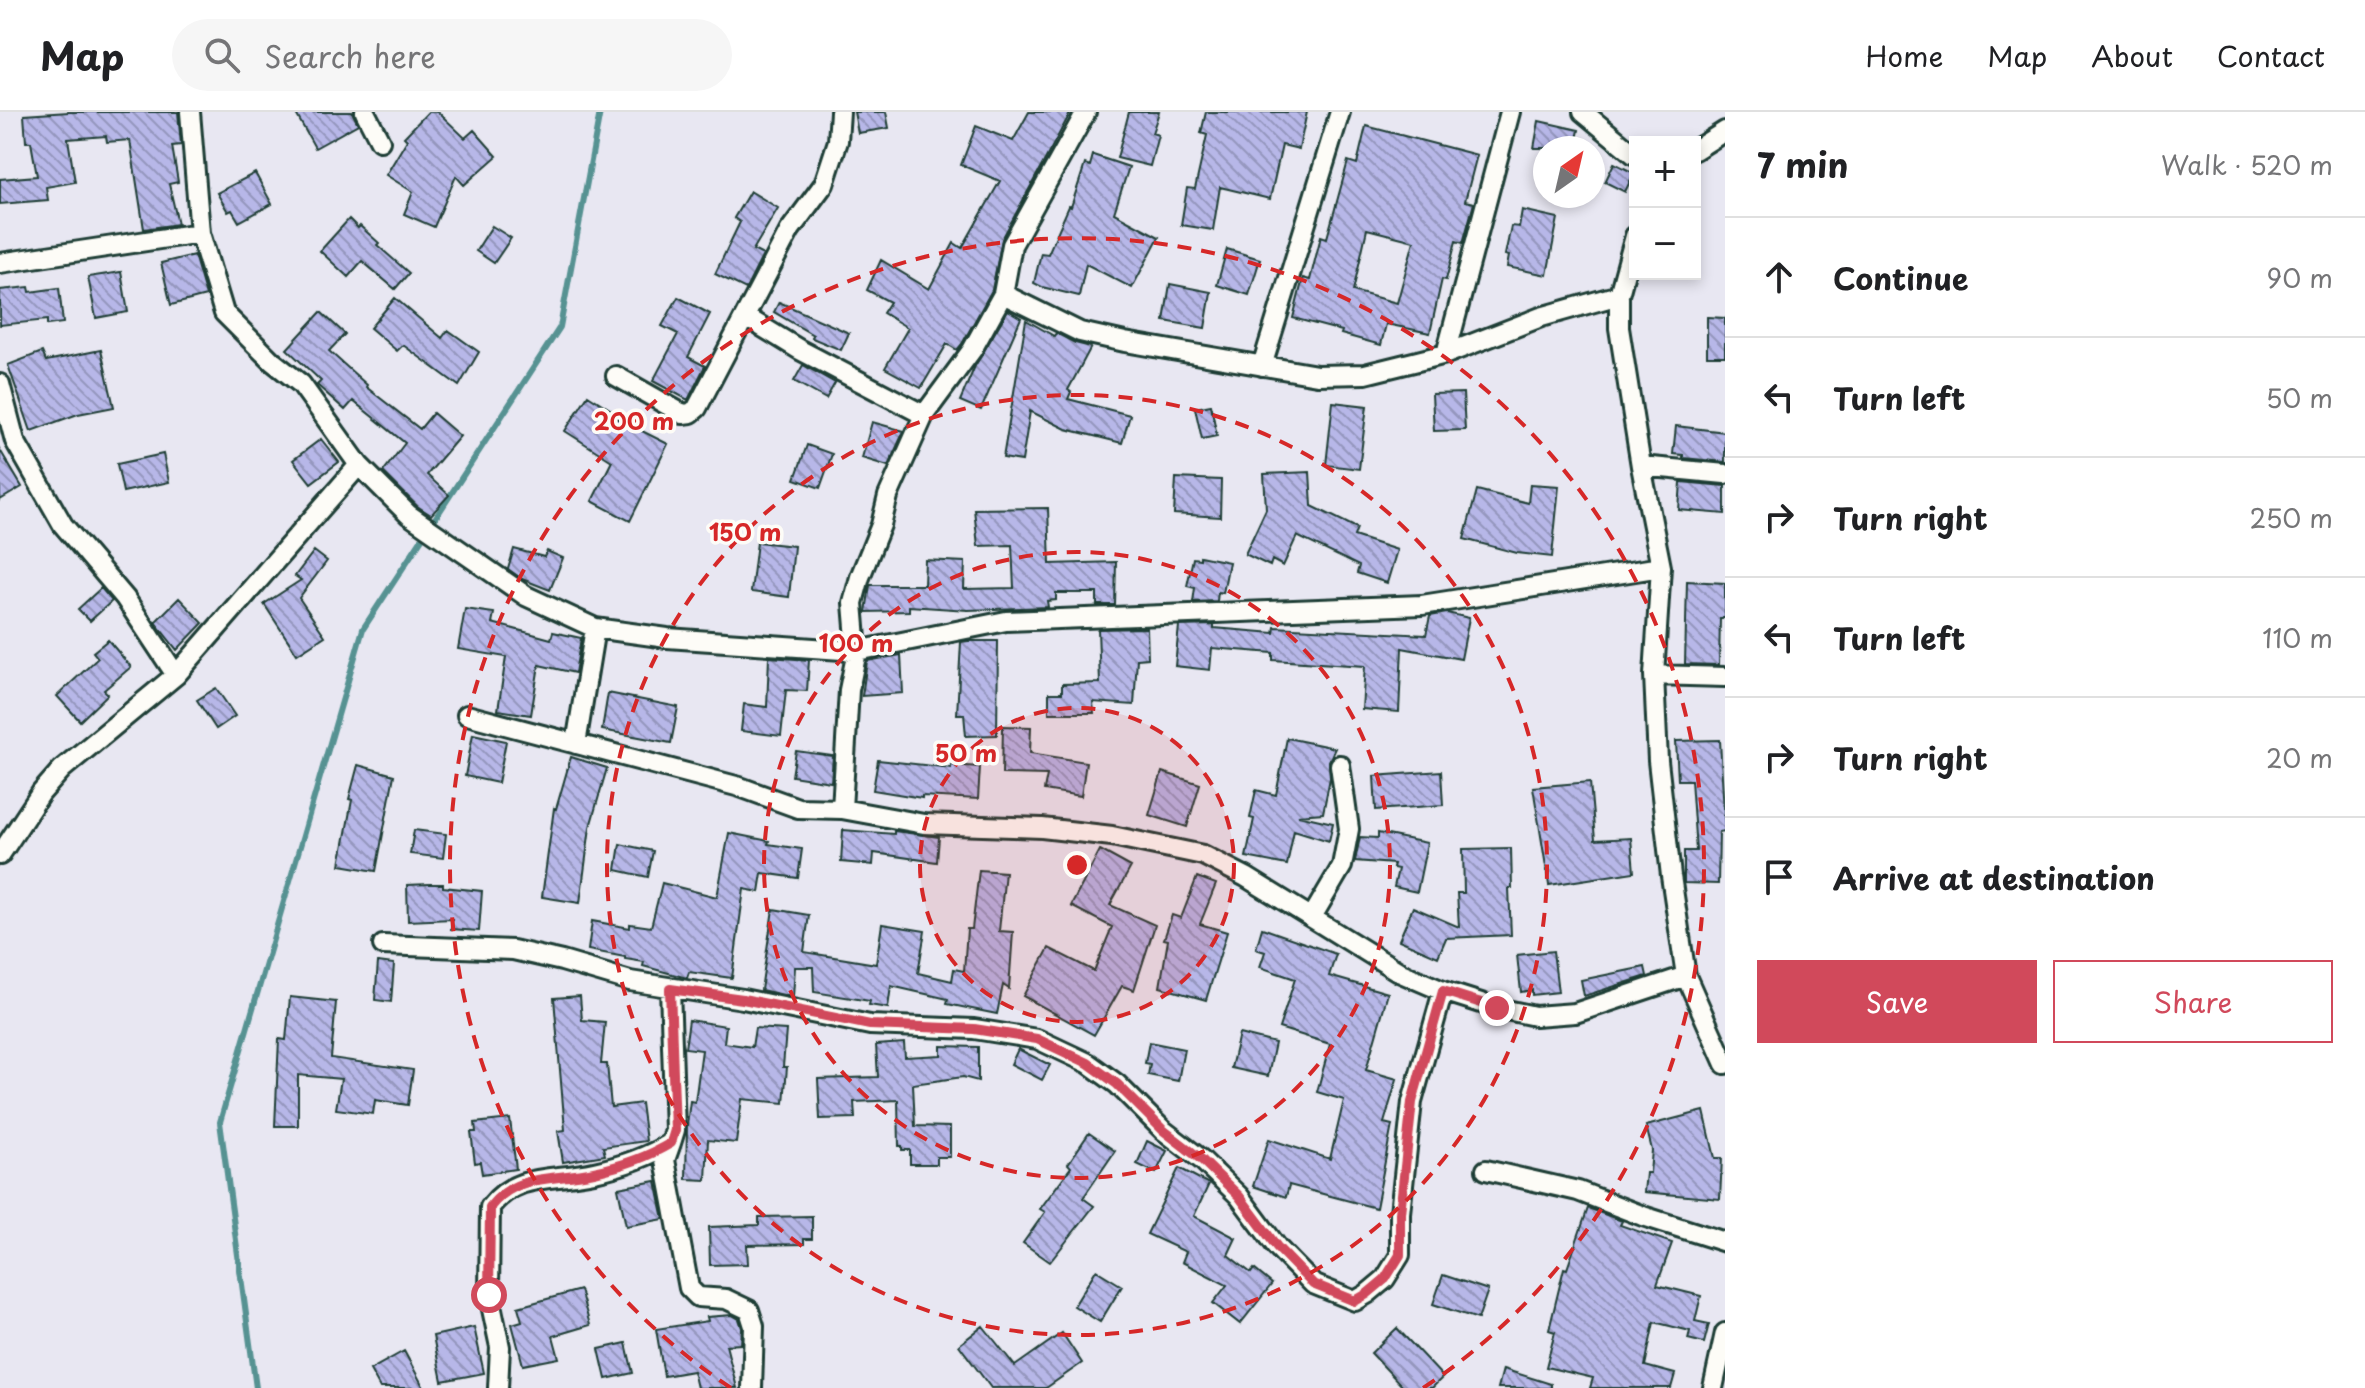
<!DOCTYPE html>
<meta charset="utf-8">
<style>
:root{--surface:#fff;--page:#f6f6f6;--text:#202124;--muted:#757577;--line:#e0e0e0;--accent:#d1495b}
body{margin:0;font-family:"Playpen Sans",sans-serif;background:var(--page);color:var(--text)}
.controls{position:absolute;right:24px;top:24px;display:grid;overflow:hidden;border-radius:0px;box-shadow:0 4px 12px #0003}
.controls button{width:72px;height:72px;display:grid;place-items:center;padding:0;border:0;border-bottom:2px solid var(--line);background:var(--surface);color:var(--text);font:40px sans-serif}
.compass{position:absolute;left:1533px;top:24px;width:72px;height:72px;border-radius:50%;background:var(--surface);box-shadow:0 4px 12px #0003;rotate:34deg}
.stop{position:absolute;width:24px;height:24px;margin:-18px;border:6px solid #d1495b;border-radius:50%;background:#fff}
.stop.end{background:#d1495b;border-color:#fff;box-shadow:0 2px 8px #0008}
.list{margin:0;padding:0;list-style:none}
h2{display:flex;justify-content:space-between;align-items:center;height:104px;margin:0;padding:0 32px;font-size:34px}
h2 small{font-size:26px;font-weight:400;color:var(--muted)}
.list li{display:grid;grid-template-columns:52px 1fr auto;gap:24px;align-items:center;box-sizing:border-box;height:120px;padding:0 32px;border-top:2px solid var(--line)}
.list b{display:block;font-size:30px;white-space:nowrap}
.list em{font-size:26px;font-style:normal;color:var(--muted)}
.actions{display:flex;gap:16px;padding:24px 32px}
.actions a{flex:1;padding:18px 0;border:2px solid var(--accent);border-radius:0px;text-align:center;font-size:28px;color:var(--accent)}
.actions .main{background:var(--accent);color:#fff}
.icon{flex:none;width:44px;height:44px;fill:none;stroke:currentColor;stroke-width:2;stroke-linecap:round;stroke-linejoin:round}
.map{position:relative;flex:none;width:1725px;height:1276px;overflow:hidden}
header{display:flex;align-items:center;gap:48px;box-sizing:border-box;height:112px;padding:0 40px;background:var(--surface);border-bottom:2px solid var(--line)}
header strong{font-size:38px}
nav{display:flex;gap:44px;margin-inline-start:auto;font-size:28px}
.search{width:560px;height:72px;background:var(--page);display:flex;align-items:center;gap:20px;box-sizing:border-box;padding:0 28px;border-radius:44px;color:var(--muted);font-size:30px}
main{display:flex}
aside{flex:1;background:var(--surface)}
.map>svg:first-child{display:block}
</style>
<header>
<strong>Map</strong>
<div class="search"><svg class="icon" aria-label="search" viewBox="0 0 24 24"><circle cx="10" cy="10" r="6"/><path d="M15 15l6 6"/></svg>Search here</div>
<nav><a>Home</a><a>Map</a><a>About</a><a>Contact</a></nav>
</header>
<main>
<div class="map">
<svg width="1725" height="1276" viewBox="0 0 1725 1276">
<defs>
<pattern id="building-back-hatch" width="6" height="6" patternUnits="userSpaceOnUse" patternTransform="scale(2)"><rect width="6" height="6" fill="#b7b7e8"/><path d="M-1 5l2 2M0 0l6 6M5-1l2 2" fill="none" stroke="#9496bd"/></pattern>
</defs>
<rect width="100%" height="100%" fill="#e8e7f2"/>
<filter id="ink" filterUnits="userSpaceOnUse"><feTurbulence type="fractalNoise" baseFrequency=".0125" numOctaves="2"/><feDisplacementMap in="SourceGraphic" scale="16" xChannelSelector="R" yChannelSelector="G"/><feConvolveMatrix kernelMatrix="1 2 1 2 8 2 1 2 1" color-interpolation-filters="sRGB"/></filter>
<g filter="url(#ink)">
<g fill="none" stroke-linecap="round" stroke-linejoin="round">
<!-- stream -->
<path stroke="#569292" stroke-width="6" d="M256,1276L220,1010L363,517L560,215L600,0"/>
</g>
<!-- building -->
<path fill="url(#building-back-hatch)" stroke="#1f3d34" stroke-width="2" fill-rule="evenodd" d="M69,0H178L181,33L172,34L178,70L169,72L178,112L144,117L130,28L107,30L106,24L68,27L75,70L46,75L48,88L0,92V67L37,64L31,30H26L24,3Z
M295,0H352L358,12L315,36Z
M428,0H438L465,26L474,18L497,44L464,73L456,64L434,115L404,102L413,80L386,63L407,28L404,25Z
M854,0H886L889,16L858,21Z
M1029,0H1071L1002,127L992,178L962,232L957,238L947,232L921,276L885,256L908,216L883,201L890,190L867,178L881,148L929,177L954,131L962,136L1000,69L961,53L976,14L1013,29Z
M1129,0H1159L1152,21L1158,23L1150,54L1117,46Z
M1206,0H1307L1299,37L1282,33L1270,87L1220,75L1213,118L1181,113L1187,76L1195,77L1207,23L1201,21Z
M1539,9L1579,18L1575,36H1534Z
M1366,14L1477,43L1465,89L1474,91L1463,131L1456,129L1446,168L1442,167L1430,221L1386,212L1381,233L1341,222L1342,219L1293,206L1303,166L1310,168L1321,124L1327,126L1348,49L1357,52ZM1367,117L1414,129L1397,191L1353,179Z
M1093,43L1129,55L1114,101L1159,125L1132,176L1086,152L1079,184L1042,175L1034,171L1041,141L1048,142L1069,94L1071,95L1085,52L1090,54Z
M1614,51L1634,61L1625,80L1605,70Z
M255,61L272,92L239,110L232,98L228,100L217,81Z
M750,79L778,96L753,138L763,143L746,177L715,162L740,110L734,106Z
M1522,98L1558,106L1547,163L1507,155L1509,144L1505,143L1511,114L1519,115Z
M349,107L358,116L360,114L379,131L377,133L409,161L395,177L362,149L348,165L320,139Z
M492,114L511,126L494,151L476,139Z
M1227,137L1260,147L1249,183L1217,173Z
M194,143L206,184L171,193L161,151Z
M121,160L128,200L96,206L88,165Z
M1170,172L1211,180L1205,216L1164,209Z
M29,175L30,180L59,176L63,211L47,213V208L0,213V178Z
M678,185L710,202L688,245L705,254L688,288L653,269L678,222L662,214Z
M395,186L442,226L448,218L479,240L459,274L403,233L397,239L370,216Z
M779,190L849,221L841,238L812,226L813,223L774,200Z
M1008,198L1021,206L981,298L960,289L975,254Z
M321,200L345,222L329,239L367,273L366,275L420,317L433,301L460,324L427,363L449,383L431,403L417,394L383,360L405,331L353,289L345,298L317,273L321,269L287,237Z
M1707,205L1725,206V244H1707Z
M1026,208L1054,224L1056,221L1075,231L1091,235L1068,278L1071,280L1068,287L1130,303L1122,331L1066,317L1030,299L1022,349L1003,346Z
M101,238L114,295L78,302L31,319L8,253L42,240L46,249Z
M803,253L835,271L826,287L794,269Z
M1463,281L1465,318L1434,319L1432,282Z
M588,283L619,303L616,306L668,332L630,409L592,389L612,349L565,319Z
M1333,290L1367,294L1359,357L1326,353Z
M1211,293L1217,324L1202,327L1195,296Z
M872,310L904,319L888,354L862,346Z
M1676,314L1725,320V350L1683,346V343L1673,342Z
M321,327L339,350L311,371L293,348Z
M807,333L832,342L820,376L795,367Z
M0,338L22,375L0,388Z
M163,342L169,370L123,380L117,352Z
M1310,360L1312,394L1357,416L1354,424L1397,438L1387,471L1357,461L1359,454L1297,424L1283,454L1272,448L1270,454L1245,442L1266,397L1264,362Z
M1176,366L1221,368L1220,405L1174,402Z
M1681,370L1725,374V402L1679,398Z
M1530,372L1559,374L1552,445L1517,441L1464,427L1477,378L1528,391Z
M1048,396L1050,452L1116,450L1115,493H1097V481H1056V488L1047,489L1048,495L968,498L909,494V499L866,500L870,473H924L925,448L965,450L964,477L1014,476L1012,433L978,434L974,397Z
M757,430L794,434L789,485L751,480Z
M514,437L544,445L547,439L563,446L550,478L522,467L508,457Z
M314,439L327,449L299,486L325,524L297,542L264,492L301,468L295,464Z
M1200,444L1229,450L1223,481L1218,480L1217,489L1193,490L1195,476L1187,474L1193,446L1200,447Z
M1687,469L1725,471V506H1720L1719,553L1685,552Z
M101,476L112,489L90,509L78,497Z
M179,486L203,511L177,538L155,510Z
M465,497L494,501L492,511L551,527L553,520L581,526L575,561L539,553L531,603L498,598L506,545L458,537Z
M1447,501L1469,506L1461,547L1402,536L1399,600L1362,597L1365,554L1273,548V541L1212,536L1210,558L1175,554L1179,514L1214,513V516L1274,521L1275,515L1426,523L1430,504Z
M1147,516L1148,546L1137,547L1134,593L1093,590L1094,601H1049V581H1062V572L1100,571L1098,517Z
M108,528L131,555L104,578L108,582L80,609L57,584L98,546L93,540Z
M968,529H998L997,623L966,624L964,602H957L961,530Z
M901,543L903,581L862,584L867,549Z
M769,545L809,548L807,579L786,578L781,624L741,619L744,592L767,595Z
M216,576L235,604L216,617L197,588Z
M608,581L678,595L671,631L602,618Z
M1003,614L1031,615L1030,641L1086,650L1081,684L1044,678L1047,663L1002,662Z
M473,622L506,629L498,671L465,664Z
M1287,626L1335,636L1329,649L1330,666L1323,701L1298,703L1333,711L1329,729L1294,718L1287,753L1246,745L1254,707L1250,706L1256,678L1276,683Z
M1720,628L1725,719L1719,720L1718,772L1684,771V739H1696L1691,668H1678L1676,629Z
M796,639L833,644L831,670L792,664Z
M571,645L607,656L590,715L580,791L542,785L554,696L556,697Z
M878,648L951,656V653L980,655L978,687L922,684V686L873,678Z
M358,653L394,663L376,759L340,753L352,688L349,687Z
M1441,659L1443,693L1376,698L1374,664Z
M1162,660L1200,672L1187,715L1149,703Z
M1590,670L1595,728L1631,726L1634,760L1549,773L1533,675Z
M414,718L446,722L443,746L410,742Z
M843,718L894,722V719L939,725L937,750L874,741L873,753L841,750Z
M729,721L769,729L768,732L802,737L798,766L762,761L759,780L744,777L732,866L689,860L687,866L643,854L644,850L625,847V845L588,838L592,809L630,816V812L651,815L662,771L717,785Z
M1378,721L1427,731L1417,780L1394,775L1398,757L1393,756L1394,752L1355,749L1360,725L1378,726Z
M620,732L653,739L648,765L616,758Z
M1511,736L1512,776H1509L1511,823L1446,826L1438,845L1399,828L1413,795L1459,815L1457,781H1464L1463,737Z
M1100,738L1131,755L1110,793L1155,813L1134,878L1122,874L1094,923L1023,884L1049,836L1094,859L1112,815L1071,794Z
M979,758L1005,760L999,819L1013,820L1009,877L1003,873L997,902L947,892L948,887L891,874L888,896L869,893L870,889L814,880L813,855H795L793,885L761,878L773,797L809,803L804,840L876,852L882,812L925,819L918,861L952,869L954,857L964,859L967,817H972Z
M1197,765L1216,772L1200,812L1227,820L1206,888L1160,875L1168,828L1164,827L1172,803L1181,806Z
M430,772H443V775L482,779L479,819L451,817L452,807L408,809L407,773Z
M1262,816L1336,842L1329,864L1388,881L1366,958L1397,967L1384,1011L1392,1013L1376,1096L1289,1073L1286,1085L1253,1074L1269,1027L1330,1047L1344,988L1317,980L1330,932L1279,916L1295,867L1260,855L1265,840L1256,837Z
M1553,839L1558,880L1532,883V878L1521,880L1517,843Z
M378,850L394,852L391,890L375,888Z
M1645,855L1647,864L1584,884L1581,868Z
M580,884L582,908L605,910L601,952H607L611,995L641,991L646,1029L603,1035L605,1043L563,1050L558,1019L565,1018L554,886Z
M290,885L336,890L331,946L413,958L408,993L375,988L373,1002L336,997L341,967L298,963V1014H275L279,927L286,928Z
M689,908L726,914L724,931L752,935L755,916L786,918L783,955H787L784,991L742,987L736,1031L708,1028L706,1068L686,1067L687,1013L690,989L695,990L702,938L685,936Z
M1239,922L1275,931L1268,964L1231,956Z
M1149,930L1184,937L1178,969L1148,963L1150,952L1145,951Z
M904,931L905,945L941,943V934L978,935V969L963,965L913,972L915,1014L950,1015V1045H937V1052H910V1038H902V1034H899L898,988L854,990L855,1006L820,1007L818,967L878,965L876,933Z
M1018,937L1050,953L1042,968L1011,952Z
M1704,999L1715,1046H1722L1720,1087L1644,1080L1646,1061H1650L1652,1038L1646,1014Z
M510,1007L516,1057L482,1062L480,1050L475,1051L471,1020H476L475,1011Z
M1089,1021L1115,1039L1083,1086L1094,1094L1050,1150L1023,1131L1045,1100L1040,1097L1071,1055L1068,1052Z
M1147,1029L1167,1039L1156,1061L1137,1052Z
M1179,1056L1209,1072L1194,1104L1236,1126L1228,1143L1251,1161L1254,1157L1272,1172L1240,1212L1213,1191L1227,1173L1182,1150L1186,1140L1147,1122Z
M656,1069L664,1107L626,1114L618,1076Z
M1588,1096L1622,1109L1620,1113L1672,1131L1657,1173L1701,1184L1695,1209L1709,1212L1704,1231L1688,1227L1690,1219L1654,1210L1645,1254L1675,1262L1671,1276H1590L1593,1266L1546,1255L1555,1220L1549,1218L1564,1156L1567,1157Z
M812,1104V1127H804V1132L747,1133L748,1152L710,1153L709,1115L759,1113V1105Z
M1096,1158L1122,1174L1100,1210L1074,1194Z
M1443,1163L1488,1178L1478,1207L1433,1192Z
M580,1178L590,1213L553,1224L559,1246L523,1253L512,1212L522,1209L518,1195Z
M732,1203L739,1207L742,1216L741,1232L726,1233L737,1276H697L693,1259L664,1264L656,1217L708,1209L707,1205Z
M983,1214L1015,1254L1062,1221L1082,1251L1046,1276H991L959,1233Z
M474,1215L484,1261L442,1269L433,1224Z
M1397,1216L1443,1265L1432,1276H1404L1371,1241Z
M626,1231L633,1261L606,1267L599,1237Z
M404,1239L424,1276H380L370,1258Z
M1503,1257L1551,1272V1276H1498Z"/>
<g fill="none" stroke-linecap="round" stroke-linejoin="round">
<defs>
<path id="minor" d="M190,0L200,121L224,201L272,249L301,272L359,353L409,403L526,484L595,516L667,526L857,539L1006,509L1422,493L1661,455
M365,0L380,29
M1583,0L1635,43
M1695,38L1725,19
M1635,124L1619,183V216L1641,354L1661,455L1654,563L1658,649L1671,764L1686,864L1725,952
M0,151L200,121
M1003,182L1080,220L1125,230L1317,263L1365,262L1446,242L1541,205L1619,183
M746,205L800,238L924,303
M1446,242L1510,0
M1262,254L1340,0
M616,264L683,302L691,301L697,296L790,118L824,72L838,29L840,0
M0,272L15,329L63,413L125,486L176,563
M1641,354L1725,362
M1654,563L1725,565
M467,603L740,675L798,696L842,697L924,712L1042,716L1112,724L1203,743L1246,765L1401,861L1443,879L1497,896L1535,904L1575,901L1686,864
M576,632L595,516
M842,697L849,578L857,539L853,491L860,465L881,413L888,384L924,303L972,238L1003,182L1012,133L1086,0
M0,743L41,681L62,657L176,563L359,353
M1312,805L1342,754L1349,717L1340,653
M383,833L513,838L562,849L630,869L743,887L870,913L974,917L1037,927L1088,951L1117,972L1163,1018L1202,1048L1239,1084L1277,1135L1313,1172L1355,1189L1367,1182L1385,1167L1400,1143V1101L1412,990L1443,879
M671,1031L665,1048L689,1176L698,1185L726,1187L749,1198L754,1214L752,1276
M1486,1058L1578,1079L1643,1104L1725,1130
M498,1276L500,1235L489,1183L490,1095C517,1060 554,1069 594,1060C622,1054 646,1046 671,1031L675,1018L670,877
M1713,1276L1725,1221"/>
</defs>
<!-- minor casing -->
<use href="#minor" stroke="#1f3d34" stroke-width="24"/>
<!-- minor -->
<use href="#minor" stroke="#fdfcf7" stroke-width="18"/>
</g>
</g>
<g fill="none" stroke-linecap="round" stroke-linejoin="round" filter="url(#ink)">
<!-- route -->
<path stroke="#d1495b" stroke-width="10" d="M489,1183L490,1095C517,1060 554,1069 594,1060C622,1054 646,1046 671,1031L675,1018L670,877L743,887L870,913L974,917L1037,927L1088,951L1117,972L1163,1018L1202,1048L1239,1084L1277,1135L1313,1172L1355,1189L1367,1182L1385,1167L1400,1143V1101L1412,990L1443,879L1497,896"/>
</g>
<!-- distance rings -->
<circle cx="1077" cy="753" r="157" fill="#d62828" fill-opacity=".12"/>
<g fill="none" stroke="#d62828" stroke-width="4" stroke-dasharray="14 10">
<circle cx="1077" cy="753" r="157"/>
<circle cx="1077" cy="753" r="313"/>
<circle cx="1077" cy="753" r="470"/>
<path d="M731 1276A627 627 0 1 1 1423 1276"/>
</g>
<circle cx="1077" cy="753" r="12" fill="#d62828" stroke="#fdfcf7" stroke-width="4"/>
<g font-size="24" text-anchor="middle" font-weight="bold" fill="#d62828" stroke="#fdfcf7" stroke-width="7" stroke-linejoin="round" paint-order="stroke">
<text x="634" y="318">200 m</text>
<text x="745" y="429">150 m</text>
<text x="856" y="540">100 m</text>
<text x="966" y="650">50 m</text>
</g>
</svg>
<div class="controls">
<button>+</button>
<button>−</button>
</div>
<svg class="compass" viewBox="-18 -18 36 36"><path d="M0-13l5 13h-10z" fill="#e53935"/><path d="M0 13l5-13h-10z" fill="#757577"/></svg>
<div class="stop" style="left:489px;top:1183px"></div>
<div class="stop end" style="left:1497px;top:896px"></div>
</div>
<aside>
<h2>7 min<small>Walk · 520 m</small></h2>
<ul class="list">
<li><svg class="icon" aria-label="ahead" viewBox="0 0 24 24"><path d="M12 20V5M6 11l6-6 6 6"/></svg><div><b>Continue</b></div><em>90 m</em></li>
<li><svg class="icon" aria-label="left" viewBox="0 0 24 24"><path d="M17 20v-9H6M10 6l-5 5 5 5"/></svg><div><b>Turn left</b></div><em>50 m</em></li>
<li><svg class="icon" aria-label="right" viewBox="0 0 24 24"><path d="M7 20v-9h11M14 6l5 5-5 5"/></svg><div><b>Turn right</b></div><em>250 m</em></li>
<li><svg class="icon" aria-label="left" viewBox="0 0 24 24"><path d="M17 20v-9H6M10 6l-5 5 5 5"/></svg><div><b>Turn left</b></div><em>110 m</em></li>
<li><svg class="icon" aria-label="right" viewBox="0 0 24 24"><path d="M7 20v-9h11M14 6l5 5-5 5"/></svg><div><b>Turn right</b></div><em>20 m</em></li>
<li><svg class="icon" aria-label="arrive" viewBox="0 0 24 24"><path d="M6 21V4h12l-3 4 3 4H6"/></svg><div><b>Arrive at destination</b></div></li>
</ul>
<div class="actions"><a class="main">Save</a><a>Share</a></div>
</aside>
</main>
